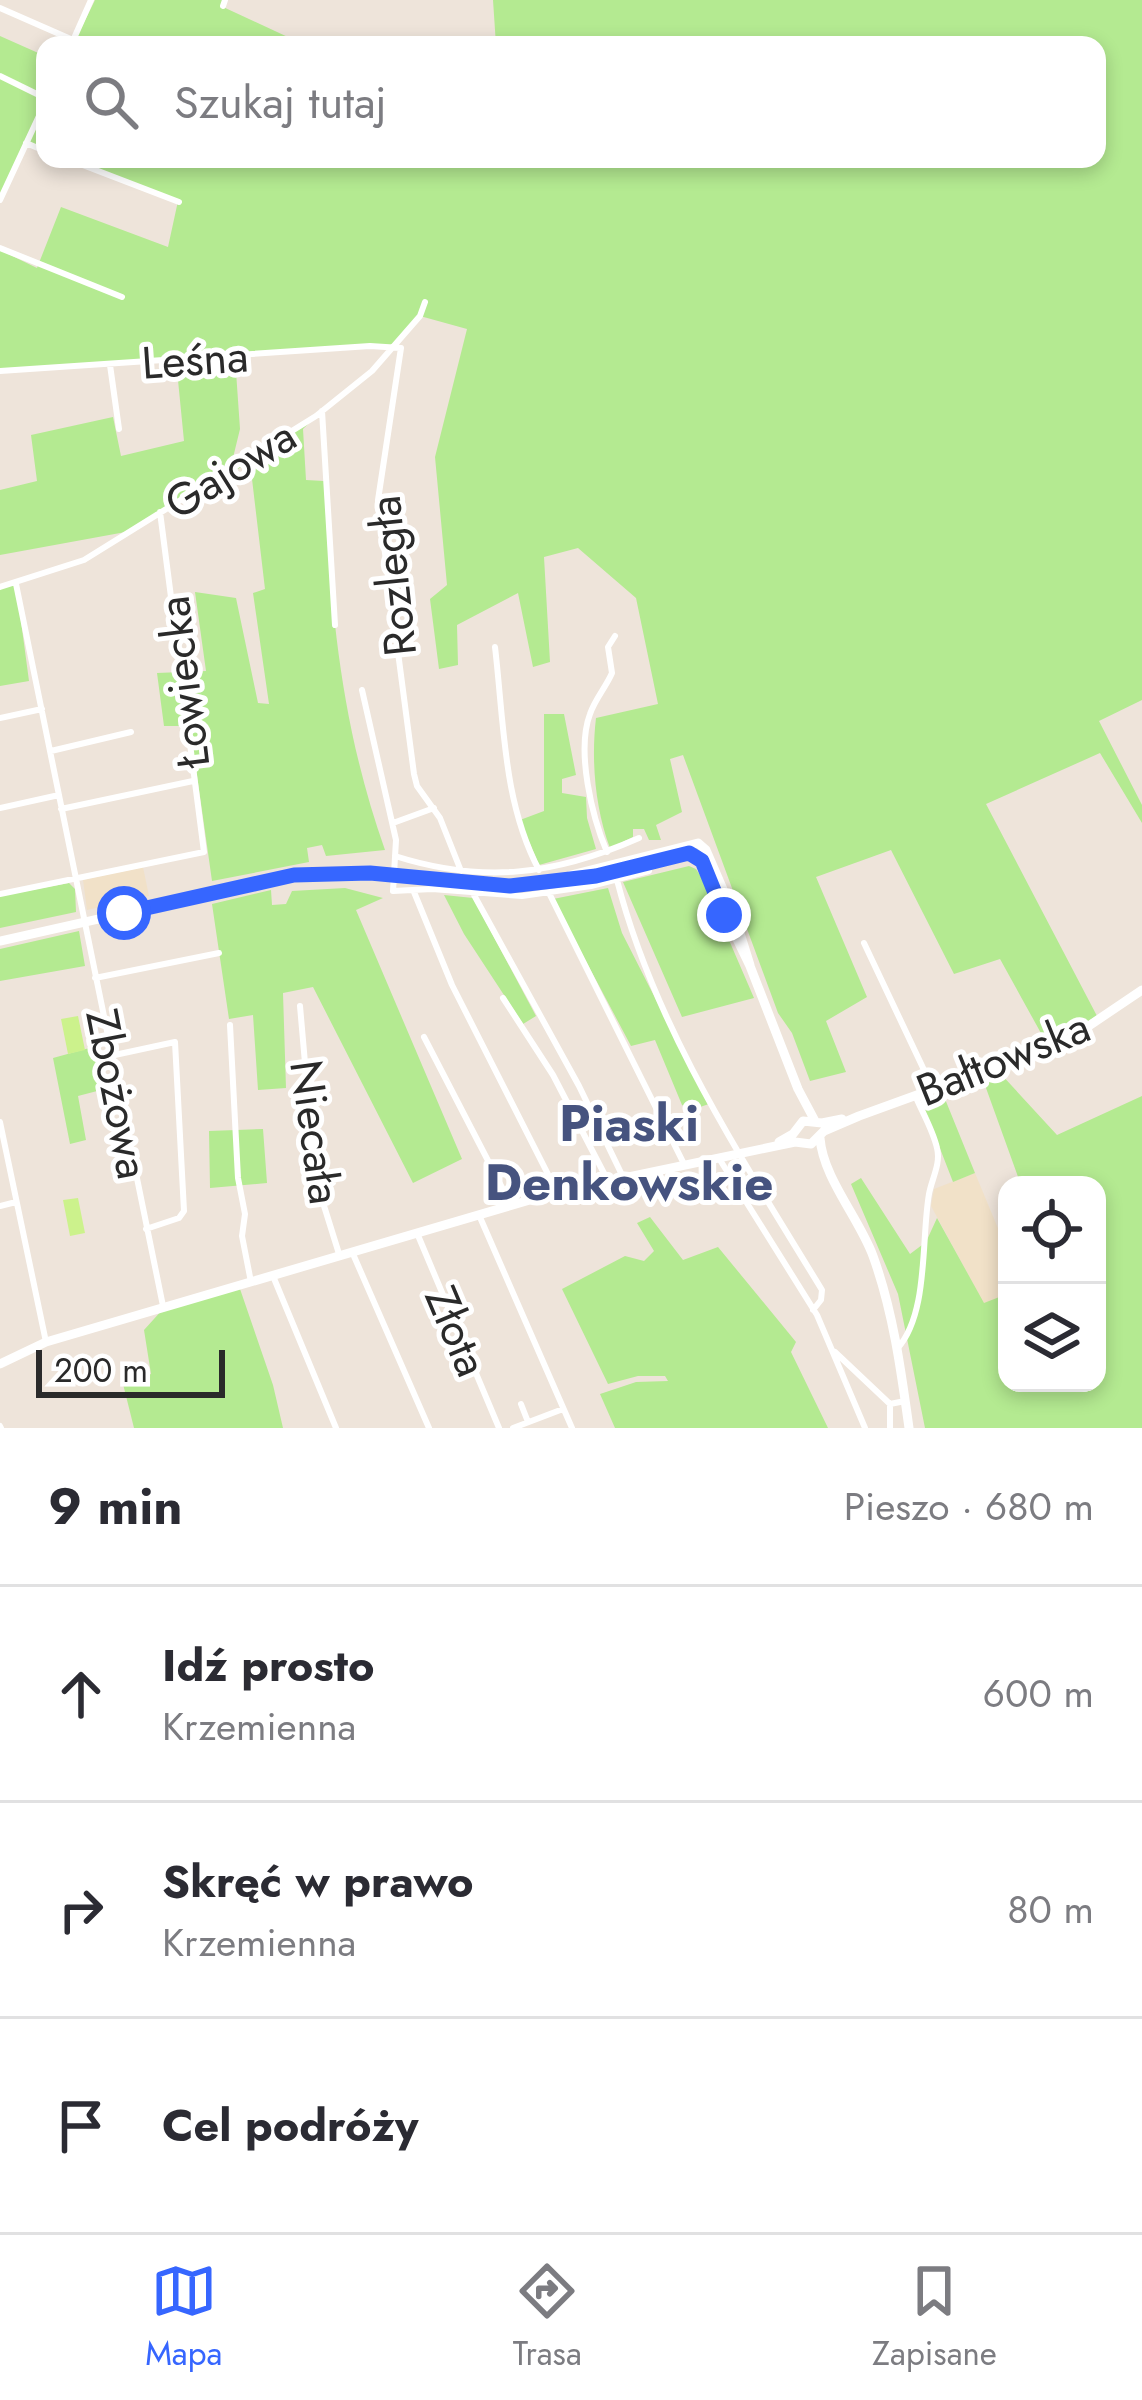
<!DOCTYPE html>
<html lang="pl">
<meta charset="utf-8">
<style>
:root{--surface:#fff;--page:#f2f2f3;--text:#2b2b33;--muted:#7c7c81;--line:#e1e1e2;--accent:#3666ff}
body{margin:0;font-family:Jost,sans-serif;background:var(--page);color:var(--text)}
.controls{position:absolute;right:36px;bottom:36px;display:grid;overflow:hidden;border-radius:24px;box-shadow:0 6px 18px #0003}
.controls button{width:108px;height:108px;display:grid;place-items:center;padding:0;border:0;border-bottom:3px solid var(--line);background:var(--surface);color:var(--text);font:60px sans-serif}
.scale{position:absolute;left:36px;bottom:30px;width:189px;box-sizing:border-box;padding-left:12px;border:6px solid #2a2a2a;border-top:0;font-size:33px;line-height:42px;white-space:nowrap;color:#2a2a2a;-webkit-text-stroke:9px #fff;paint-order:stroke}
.stop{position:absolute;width:36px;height:36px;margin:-27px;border:9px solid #3666ff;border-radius:50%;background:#fff}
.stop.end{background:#3666ff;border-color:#fff;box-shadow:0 3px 12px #0008}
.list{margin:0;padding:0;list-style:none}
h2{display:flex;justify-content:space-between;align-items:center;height:156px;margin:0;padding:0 48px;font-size:51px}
h2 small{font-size:39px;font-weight:400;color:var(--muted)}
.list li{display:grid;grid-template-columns:78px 1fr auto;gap:36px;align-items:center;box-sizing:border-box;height:216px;padding:0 48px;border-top:3px solid var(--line)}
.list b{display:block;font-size:45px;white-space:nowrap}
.list p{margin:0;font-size:39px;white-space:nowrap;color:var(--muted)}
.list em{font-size:39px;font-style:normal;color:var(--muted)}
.icon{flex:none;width:66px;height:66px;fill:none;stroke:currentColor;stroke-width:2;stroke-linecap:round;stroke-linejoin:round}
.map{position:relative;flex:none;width:1142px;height:1428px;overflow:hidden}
.search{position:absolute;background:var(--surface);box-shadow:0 6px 18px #0003;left:36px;right:36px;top:36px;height:132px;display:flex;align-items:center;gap:30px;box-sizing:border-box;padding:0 42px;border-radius:24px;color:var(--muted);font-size:45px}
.sheet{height:804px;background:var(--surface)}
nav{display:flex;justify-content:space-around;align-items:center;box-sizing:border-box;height:168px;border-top:3px solid var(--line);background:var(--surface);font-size:33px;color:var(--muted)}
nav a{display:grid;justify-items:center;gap:6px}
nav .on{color:var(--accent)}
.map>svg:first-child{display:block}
</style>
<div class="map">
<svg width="1142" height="1428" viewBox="0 0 1142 1428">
<rect width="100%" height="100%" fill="#eee4da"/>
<!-- education -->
<path fill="#f1e1c8" d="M143,867L149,896L87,910L83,880Z
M975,1173L1007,1250V1294L984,1304L931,1206L934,1189Z"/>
<!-- green -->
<path fill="#b4ea91" d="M95,0H223L221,6L305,45H73Z
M493,0H1142V700L1099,721L1142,805V823L1100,753L986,804L1097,1016L1067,1033L1042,1035L1000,959L954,974L891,850L816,877L867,997L826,1021L846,1072L810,1081L792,1033L778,1013L683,755L670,759L682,812L656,825L661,840H649L644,829H633V837L610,848C595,808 591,760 596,718L658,704L636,598L578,548L544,557L550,662L533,667L518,593L457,625L458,665L439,669L430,599L447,585L435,457L467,329L420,316L391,347L235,357L240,429L231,466L322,411L303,429L306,480L324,481C331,611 341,726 385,850L326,856L322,845L307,848L309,862L212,881L190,726H164L157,673L206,671L195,592L236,598L258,703L269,704L253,593L265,589L250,462L131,531L0,555V490L37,481L31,435L113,417L121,456L184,441L176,360L0,371V250L37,268L61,207L168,247L178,201L67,159H1097V45H496Z
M0,36L45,56V151L24,143L0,196Z
M16,584L29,681L0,686V587Z
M544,714H564L576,775L562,779V793L586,797L587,818L596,849L539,865L520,820L544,811Z
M689,866L696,869L703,880L754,998L682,1017L623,882Z
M69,883L75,889L76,912L0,928V896Z
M345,888L383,898L356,910L462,1159L413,1183L313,987L283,993L286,1088L258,1090L253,1015L229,1019L212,904L271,890L272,905L286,904L292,891Z
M608,888L622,933L709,1104L691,1110L682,1105L655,1040L631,1046L553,899Z
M444,895L473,898L536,1016L523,1024L464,934Z
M79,931L85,966L0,981V949Z
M93,1047L101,1090L78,1096L86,1140L70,1144L53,1058Z
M1000,1073L1057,1135L1142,1096V1428H925L898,1294L851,1184L861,1178L910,1254L926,1242L937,1218L984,1303L1007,1294V1383H1097V1185H1021L986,1088L988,1079Z
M943,1094L975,1173L953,1182L922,1102Z
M263,1129L267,1183L210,1188L209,1131Z
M650,1217L683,1260L718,1247L796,1342L791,1352L828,1428H615L600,1394L636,1382L668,1381L665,1376H638L608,1384L562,1289L625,1256L644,1261L654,1251L637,1223Z
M239,1286L273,1385L283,1428H134L123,1384L151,1374L144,1330L163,1309Z"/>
<!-- pitch -->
<path fill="#ccf28c" d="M78,1016L85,1050L68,1054L61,1019Z
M78,1198L85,1233L70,1236L63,1200Z"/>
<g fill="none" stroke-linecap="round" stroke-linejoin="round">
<!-- minor -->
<path stroke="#fff" stroke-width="6" d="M223,6L225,0
M0,8L73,40
M71,45L91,0
M0,76L45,98
M26,143L45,151
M67,159L179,202
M0,200L45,103
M0,248L122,297
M110,365L119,429
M0,371L370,346L401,348L378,500L414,774L417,786L440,818L461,871
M322,411L335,625
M16,584L163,1306
M0,587L84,560L316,416L372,371L420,316L425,302
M495,647C504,723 503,802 539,870
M362,690L396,840L393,891L432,889L522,896L591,886L649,871
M0,718L42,709
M51,751L131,732
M0,808L59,795
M61,809L193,781
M393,823L434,808
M607,852C592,817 576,751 590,714C595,699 606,687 612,673L608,647L615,636
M395,856C483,884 555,875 639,838
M617,880C655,1028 743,1160 822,1290L821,1300L813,1310
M414,892L452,985L557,1192
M549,893L684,1164
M0,894L204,852L160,512
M474,895L579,1086L623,1177
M864,943L933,1089
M95,978L219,953
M503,998L553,1075L608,1181
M300,1006L315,1177L340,1257
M230,1025L238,1178L245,1214L242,1236L251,1282
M424,1037L511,1205
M110,1056L175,1042L184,1211L179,1218L146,1229
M0,1122L46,1342
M720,1160L817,1315L865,1428
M0,1206L16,1202
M479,1215L572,1428
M417,1233L499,1428
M353,1254L429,1428
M273,1276L336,1428
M897,1349C929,1314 921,1239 929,1194C932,1178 941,1164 937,1148C933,1130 922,1112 915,1095
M835,1352L890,1404
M521,1404L528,1422
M0,1426L1,1428
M513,1428L563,1409
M890,1428V1404L905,1401"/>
<!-- secondary -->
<path stroke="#fff" stroke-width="9" d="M571,875L698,843L706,850L735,917L750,965
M0,941L294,875L369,873L510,886L596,876L679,854H696L750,966L798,1089L815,1121
M820,1138C823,1178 859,1218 873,1256C893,1311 901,1370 909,1428
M779,1142L793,1134L803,1121L822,1123L842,1119
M0,1364L46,1342L557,1192L795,1142L811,1144L824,1131L859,1116L1068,1040L1142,990"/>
</g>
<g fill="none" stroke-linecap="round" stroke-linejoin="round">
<!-- route -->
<path stroke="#3666ff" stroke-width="15" d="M124,913L294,875L370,873L510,886L596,876L689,853L702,861L724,915"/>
</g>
<g text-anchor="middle" stroke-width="10" stroke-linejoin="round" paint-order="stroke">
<!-- street labels -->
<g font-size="45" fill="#2a2a2a" stroke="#fff">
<text transform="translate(195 359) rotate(-4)" y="16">Leśna</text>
<text transform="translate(230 469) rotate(-32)" y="16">Gajowa</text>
<text transform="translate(392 576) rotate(-96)" y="16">Rozległa</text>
<text transform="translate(183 682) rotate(-97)" y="16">Łowiecka</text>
<text transform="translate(1003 1058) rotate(-22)" y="16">Bałtowska</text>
<text transform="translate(118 1094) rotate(79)" y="16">Zbożowa</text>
<text transform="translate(316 1132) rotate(82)" y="16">Niecała</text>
<text transform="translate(457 1331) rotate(67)" y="16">Złota</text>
</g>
<!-- quarter labels -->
<g font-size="51" font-weight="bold" fill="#46537f" stroke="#fff">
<text x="629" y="1141">Piaski<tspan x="629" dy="59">Denkowskie</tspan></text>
</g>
</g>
</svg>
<div class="controls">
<button><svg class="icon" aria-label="locate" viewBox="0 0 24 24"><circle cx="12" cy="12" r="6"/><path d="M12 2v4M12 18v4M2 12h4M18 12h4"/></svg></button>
<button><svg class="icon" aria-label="layers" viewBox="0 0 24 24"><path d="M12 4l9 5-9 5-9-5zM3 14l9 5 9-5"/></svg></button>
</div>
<div class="scale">200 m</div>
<div class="stop" style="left:124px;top:913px"></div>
<div class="stop end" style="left:724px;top:915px"></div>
<div class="search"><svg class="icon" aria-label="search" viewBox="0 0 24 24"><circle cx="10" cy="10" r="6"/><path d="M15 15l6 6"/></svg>Szukaj tutaj</div>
</div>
<section class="sheet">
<h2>9 min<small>Pieszo · 680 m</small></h2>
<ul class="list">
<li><svg class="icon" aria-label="ahead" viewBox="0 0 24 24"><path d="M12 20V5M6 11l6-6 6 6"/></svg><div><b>Idź prosto</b><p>Krzemienna</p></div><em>600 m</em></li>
<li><svg class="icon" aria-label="right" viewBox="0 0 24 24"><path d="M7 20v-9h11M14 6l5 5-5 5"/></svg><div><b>Skręć w prawo</b><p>Krzemienna</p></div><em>80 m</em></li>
<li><svg class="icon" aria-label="arrive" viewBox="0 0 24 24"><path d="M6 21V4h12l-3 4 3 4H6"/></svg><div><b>Cel podróży</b></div></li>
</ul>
</section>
<nav>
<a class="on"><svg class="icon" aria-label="map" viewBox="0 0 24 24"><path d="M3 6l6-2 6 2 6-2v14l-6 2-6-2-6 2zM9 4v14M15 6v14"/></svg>Mapa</a>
<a><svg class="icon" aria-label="directions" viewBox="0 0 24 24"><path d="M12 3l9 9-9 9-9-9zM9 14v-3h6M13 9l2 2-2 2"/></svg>Trasa</a>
<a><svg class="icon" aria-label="saved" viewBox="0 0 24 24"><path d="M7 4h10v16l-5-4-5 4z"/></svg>Zapisane</a>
</nav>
